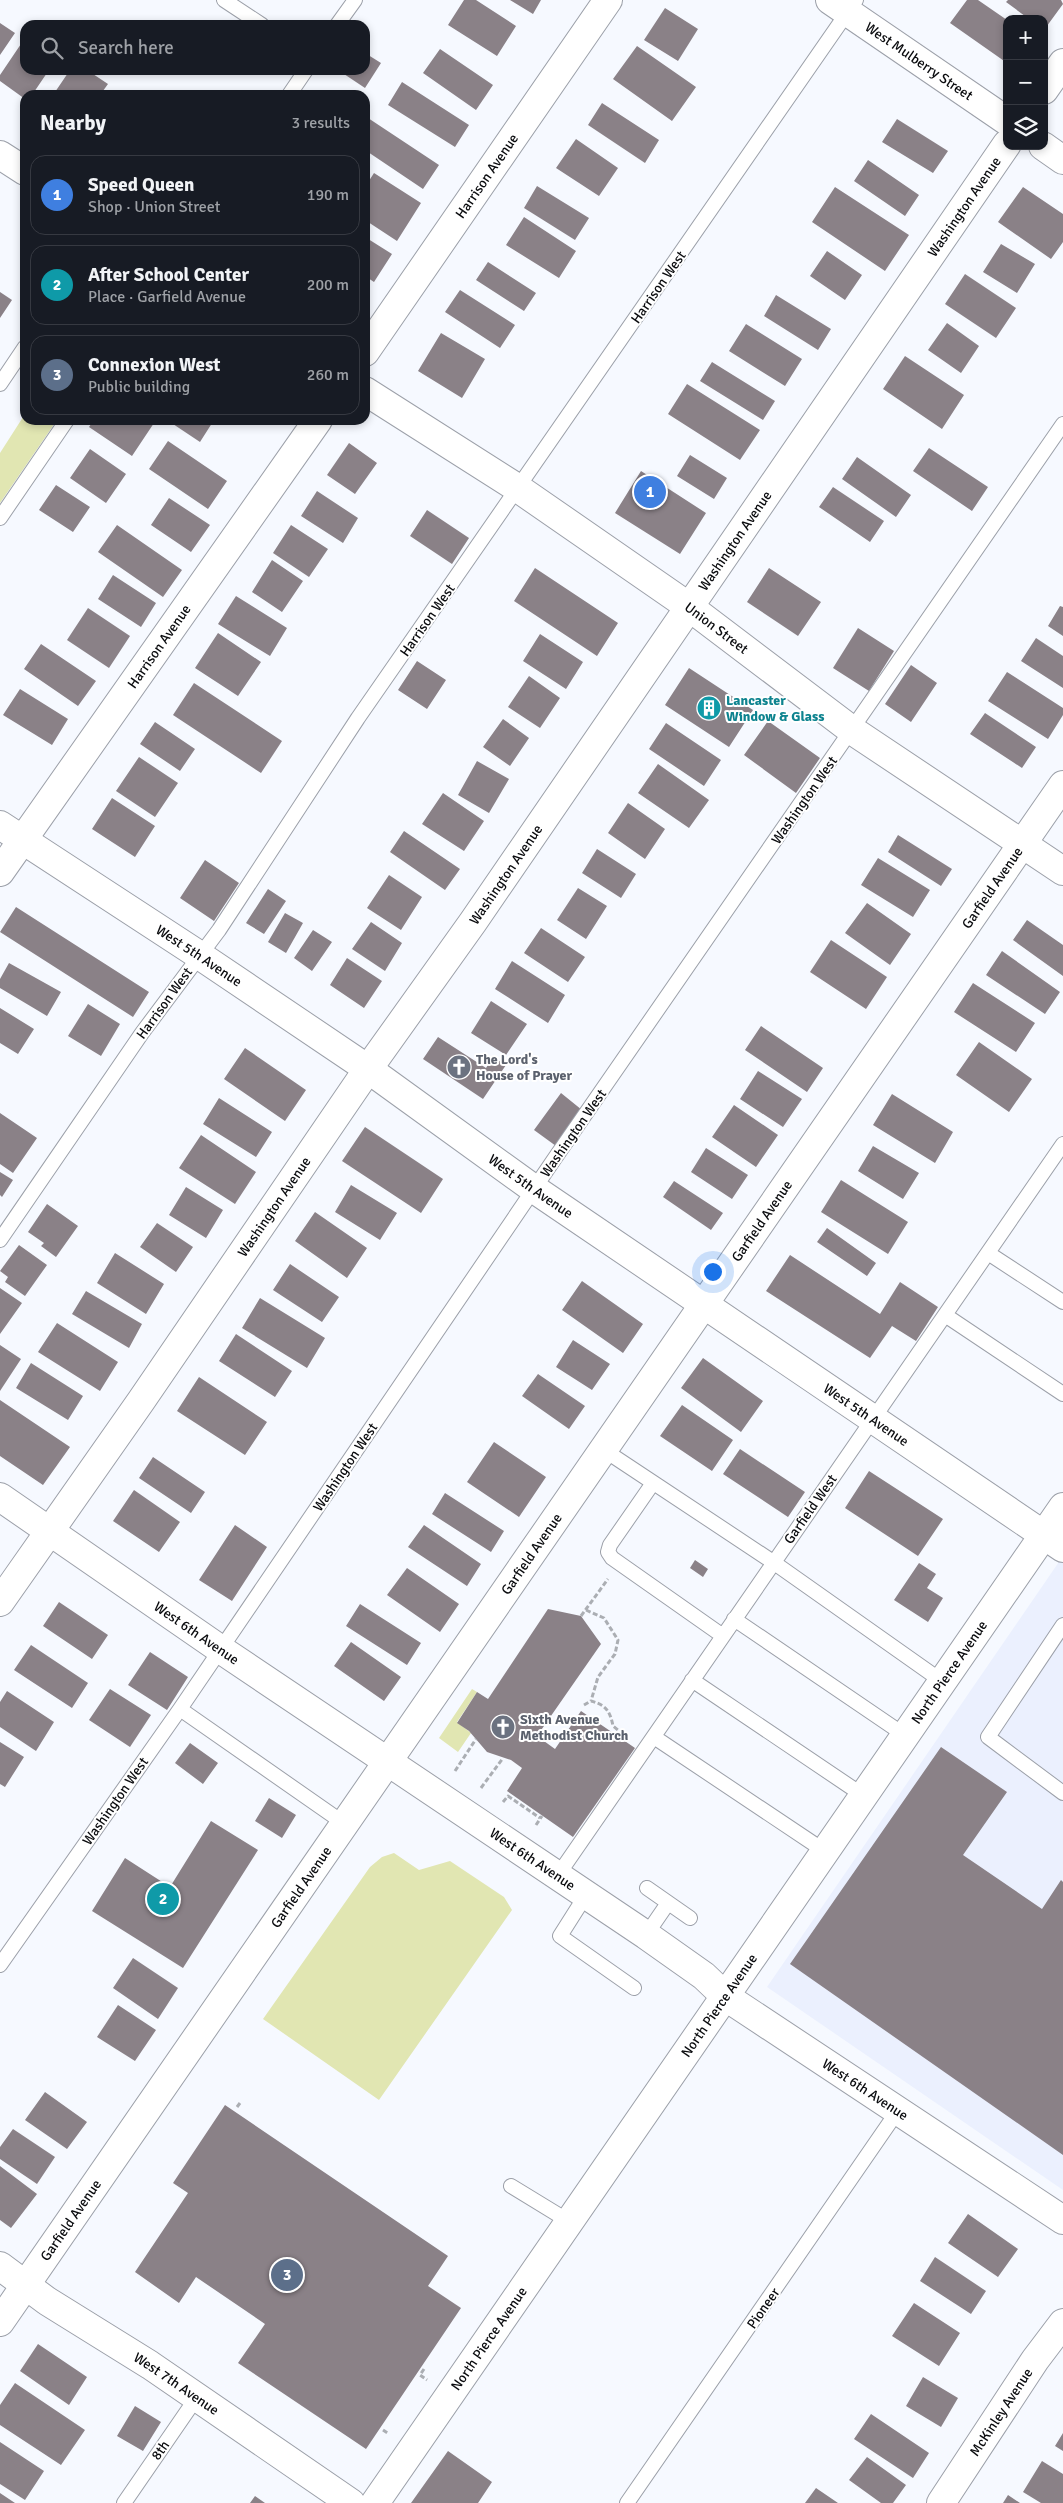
<!DOCTYPE html>
<meta charset="utf-8">
<style>
:root{--surface:#171b24;--page:#242831;--text:#f1f3f6;--muted:#9ea1a6;--line:#363941;--accent:#d93025}
body{margin:0;font-family:Signika,sans-serif;background:var(--page);color:var(--text)}
.controls{position:absolute;right:15px;top:15px;display:grid;overflow:hidden;border-radius:10px;box-shadow:0 2px 8px #0003}
.controls button{width:45px;height:45px;display:grid;place-items:center;padding:0;border:0;border-bottom:1px solid var(--line);background:var(--surface);color:var(--text);font:25px sans-serif}
.you{position:absolute;left:712px;top:1271px;width:18px;height:18px;margin:-12px;border:4px solid #fff;border-radius:50%;background:#1a73e8;box-shadow:0 0 0 8px #1a73e833}
.badge{display:grid;place-items:center;width:32px;height:32px;border-radius:50%;background:var(--accent);color:#fff;font-size:16px;font-weight:700}
.pin{position:absolute;translate:-50% -50%;border:2px solid #fff;box-shadow:0 1px 5px #0006}
.list{margin:0;padding:0;list-style:none}
h2{display:flex;justify-content:space-between;align-items:center;height:65px;margin:0;padding:0 20px;font-size:21px}
h2 small{font-size:16px;font-weight:400;color:var(--muted)}
.list li{display:grid;grid-template-columns:32px 1fr auto;gap:15px;align-items:center;box-sizing:border-box;height:80px;margin:0 10px 10px;padding:0 10px;border:1px solid var(--line);border-radius:15px}
.list b{display:block;font-size:19px;white-space:nowrap}
.list p{margin:0;font-size:16px;white-space:nowrap;color:var(--muted)}
.list em{font-size:16px;font-style:normal;color:var(--muted)}
.icon{flex:none;width:28px;height:28px;fill:none;stroke:currentColor;stroke-width:2;stroke-linecap:round;stroke-linejoin:round}
.map{position:relative;flex:none;width:1063px;height:2503px;overflow:hidden}
.search{position:absolute;background:var(--surface);box-shadow:0 2px 8px #0003;left:20px;top:20px;width:350px;height:55px;display:flex;align-items:center;gap:12px;box-sizing:border-box;padding:0 18px;border-radius:15px;color:var(--muted);font-size:19px}
.panel{position:absolute;background:var(--surface);box-shadow:0 2px 8px #0003;left:20px;top:90px;width:350px;height:335px;border-radius:15px}
.map>svg:first-child{display:block}
</style>
<div class="map">
<svg width="1063" height="2503" viewBox="0 0 1063 2503">
<rect width="100%" height="100%" fill="#f6f9ff"/>
<!-- built -->
<path fill="#ebf0fe" d="M1063,1556V2190L767,1987Z"/>
<!-- green -->
<path fill="#e1e6b2" d="M25,414V420H57L0,503V453Z
M472,1689L477,1692L457,1722L471,1733L458,1752L439,1738Z
M394,1853L419,1870L450,1861L504,1897L512,1910L379,2100L263,2019L370,1867L382,1857Z"/>
<!-- building -->
<path fill="#8a8187" d="M464,0H476L516,26L497,56L448,25Z
M510,0H541L533,14Z
M967,0H978L1007,20V63L950,23Z
M1008,0H1061L1063,4L1044,30V19H1029L1006,2Z
M665,8L698,29L678,61L644,40Z
M0,23L15,33L0,55Z
M25,38V70H49L32,95H25V99L0,81V75Z
M637,46L696,87L672,121L613,79Z
M440,49L493,85L476,110L423,73Z
M365,53L381,63L365,88L338,70H365Z
M70,70H87L108,84L100,95H53Z
M402,82L469,125L455,147L388,105Z
M602,103L659,140L645,163L588,125Z
M365,116L439,165L423,189L365,150Z
M897,119L948,151L933,173L882,142Z
M576,139L618,168L599,196L556,168Z
M868,160L919,195L905,216L854,181Z
M374,173L421,203L397,241L365,220V187Z
M537,186L589,218L575,240L524,208Z
M835,187L909,235L885,271L812,222Z
M1023,187L1063,214V242L1051,259L998,222Z
M524,217L576,251L559,278L506,245Z
M365,237L392,254L374,282L365,276Z
M1001,244L1035,264L1017,293L983,272Z
M827,251L862,275L845,300L810,276Z
M488,262L536,293L524,311L476,280Z
M965,274L1016,308L996,338L945,304Z
M460,290L515,325L500,348L445,312Z
M0,292L12,300L0,318Z
M776,295L831,329L818,350L764,316Z
M947,323L979,346L961,373L928,350Z
M746,324L802,359L785,386L729,351Z
M441,333L485,359L462,398L418,371Z
M905,356L964,395L942,429L883,389Z
M712,362L775,401L763,420L700,381Z
M687,384L760,430L740,460L668,414Z
M94,420H151L154,423L132,456L89,427Z
M167,420H214L200,442Z
M168,441L227,481L208,509L149,469Z
M349,443L377,463L355,494L327,475Z
M929,448L988,487L972,511L913,471Z
M90,449L126,474L106,503L70,478Z
M690,455L727,478L714,499L677,476Z
M857,457L911,495L896,517L842,479Z
M641,471L706,513L680,554L615,513Z
M56,485L90,507L73,532L39,510Z
M833,487L884,521L870,542L819,507Z
M317,491L358,518L343,543L301,516Z
M169,498L210,525L191,552L151,525Z
M427,510L469,538L452,564L410,536Z
M117,525L182,570L163,597L98,552Z
M291,525L328,549L309,577L273,553Z
M272,560L303,581L282,612L252,592Z
M535,568L618,623L597,656L514,601Z
M769,568L821,602L798,636L747,602Z
M113,575L156,603L141,627L98,599Z
M236,596L287,628L270,656L218,624Z
M1060,606L1063,607V636L1048,626Z
M88,608L130,636L109,668L67,640Z
M858,628L894,651L869,691L833,668Z
M218,633L261,662L238,696L195,668Z
M540,634L583,662L566,689L523,661Z
M1036,638L1063,656V688L1021,661Z
M41,644L96,681L78,706L24,669Z
M417,661L446,680L427,709L398,690Z
M911,665L937,683L911,722L885,704Z
M689,668L753,710L729,747L665,705Z
M1007,672L1063,708V715L1048,739L988,701Z
M529,676L560,698L540,728L508,707Z
M194,683L282,741L261,773L173,715Z
M20,689L68,719L52,745L3,715Z
M985,713L1036,747L1022,768L970,734Z
M503,719L529,738L510,766L483,747Z
M768,721L820,758L796,793L744,755Z
M155,722L195,749L180,771L140,744Z
M666,723L721,760L704,786L649,749Z
M139,757L178,783L155,817L116,791Z
M477,761L509,779L489,813L458,795Z
M658,764L709,800L689,828L638,793Z
M443,793L484,821L464,851L422,824Z
M112,798L155,826L135,857L92,829Z
M628,803L665,829L645,859L608,833Z
M404,831L460,869L445,890L390,852Z
M898,835L952,869L941,886L888,852Z
M597,849L636,874L621,898L582,873Z
M878,858L930,890L913,917L861,885Z
M205,860L239,883L214,921L180,898Z
M389,875L422,897L401,930L367,908Z
M578,888L607,906L586,939L557,920Z
M268,889L286,901L264,934L246,923Z
M867,903L911,934L890,965L845,933Z
M16,907L149,992L133,1017L0,932Z
M285,913L303,923L286,953L268,942Z
M1027,920L1063,945V976L1013,940Z
M371,922L402,943L385,971L352,949Z
M541,928L585,957L568,982L524,953Z
M313,930L332,942L312,971L294,958Z
M831,940L887,977L866,1009L810,972Z
M1002,951L1060,992L1045,1014L986,975Z
M347,958L382,981L364,1008L330,985Z
M512,961L565,995L548,1023L495,989Z
M9,963L61,992L47,1016L0,988V979Z
M973,983L1035,1023L1016,1052L954,1012Z
M491,1001L527,1024L506,1055L471,1033Z
M88,1004L120,1024L101,1056L68,1036Z
M0,1008L34,1029L18,1054L0,1043Z
M761,1026L823,1068L807,1092L745,1050Z
M438,1037L486,1068L493,1057L506,1065L483,1099L423,1059Z
M979,1042L1032,1079L1009,1112L956,1075Z
M245,1048L306,1090L285,1121L224,1079Z
M758,1071L802,1099L783,1127L740,1099Z
M561,1093L582,1110L556,1146L534,1130Z
M892,1094L953,1132L935,1163L873,1125Z
M219,1098L272,1132L256,1157L203,1124Z
M734,1105L778,1135L756,1167L712,1137Z
M0,1113L37,1138L13,1173L0,1164Z
M365,1127L443,1179L421,1213L342,1161Z
M201,1135L256,1172L235,1204L179,1168Z
M873,1146L919,1173L903,1199L858,1171Z
M706,1148L748,1175L732,1199L691,1172Z
M0,1172L13,1180L2,1197L0,1195Z
M841,1180L908,1222L888,1254L821,1212Z
M674,1181L723,1213L711,1230L663,1197Z
M351,1185L397,1213L380,1240L335,1212Z
M186,1187L223,1210L206,1238L169,1215Z
M47,1204L78,1226L56,1257L41,1246L44,1243L28,1232Z
M315,1212L367,1248L347,1278L295,1241Z
M157,1223L193,1247L176,1272L140,1247Z
M827,1228L876,1263L867,1276L817,1242Z
M19,1245L47,1265L25,1296L5,1282L8,1277L0,1271Z
M115,1253L164,1284L146,1314L97,1283Z
M790,1255L880,1314L900,1282L938,1307L916,1341L892,1326L870,1358L766,1291Z
M290,1264L339,1297L322,1322L273,1290Z
M582,1281L643,1324L623,1353L562,1310Z
M0,1288L22,1303L0,1334Z
M86,1291L142,1324L129,1348L72,1314Z
M260,1298L325,1338L307,1368L242,1328Z
M57,1323L118,1362L100,1391L38,1352Z
M236,1334L292,1371L275,1397L219,1361Z
M573,1340L610,1364L592,1390L556,1367Z
M0,1345L21,1359L0,1391Z
M703,1358L763,1401L741,1432L681,1388Z
M31,1363L83,1396L68,1420L16,1388Z
M538,1374L585,1406L569,1429L522,1396Z
M199,1377L267,1422L245,1455L177,1411Z
M0,1400L70,1447L43,1485L0,1456Z
M682,1405L733,1440L712,1471L660,1436Z
M494,1442L546,1477L519,1517L467,1482Z
M740,1449L805,1492L788,1517L723,1474Z
M153,1457L205,1492L191,1513L139,1478Z
M869,1471L943,1519L918,1556L845,1508Z
M134,1490L180,1522L159,1552L113,1521Z
M445,1493L504,1531L491,1552L432,1514Z
M235,1525L267,1547L232,1601L199,1580Z
M424,1525L481,1564L467,1586L408,1547Z
M695,1560L708,1569L703,1577L690,1568Z
M919,1563L936,1574L927,1588L943,1598L928,1622L894,1600Z
M407,1568L459,1604L440,1632L387,1595Z
M59,1602L108,1635L92,1659L43,1626Z
M360,1604L421,1643L407,1665L346,1626Z
M548,1609L581,1616L601,1644L537,1736L555,1749L581,1711L635,1748L573,1837L507,1791L522,1768L511,1760L487,1752L469,1731L457,1723L477,1692L488,1699Z
M351,1642L401,1677L384,1701L334,1666Z
M31,1645L88,1683L72,1708L14,1670Z
M150,1652L188,1677L167,1710L128,1685Z
M110,1689L151,1715L130,1747L89,1720Z
M7,1691L54,1722L36,1751L0,1727V1702Z
M0,1742L24,1757L5,1787L0,1784Z
M190,1743L218,1763L203,1784L175,1763Z
M941,1747L1007,1792L963,1855L1042,1909L1061,1880L1063,1882V2155L790,1964Z
M269,1798L296,1815L282,1838L255,1821Z
M211,1821L258,1850L183,1968L92,1911L125,1858L170,1887Z
M133,1958L178,1988L158,2019L113,1988Z
M118,2005L156,2030L135,2061L97,2037Z
M45,2092L87,2122L67,2149L25,2120Z
M225,2105L448,2256L428,2286L461,2308L366,2449L238,2363L265,2324L196,2277L179,2303L135,2272L188,2193L173,2183Z
M13,2129L55,2157L37,2184L0,2159V2147Z
M0,2166L37,2194L11,2228L0,2220Z
M968,2214L1018,2249L998,2277L948,2243Z
M935,2257L986,2291L971,2314L920,2281Z
M914,2303L960,2333L939,2366L892,2336Z
M38,2344L87,2377L69,2405L20,2371Z
M923,2377L958,2398L941,2427L906,2406Z
M15,2383L85,2430L61,2465L0,2425V2405Z
M135,2406L161,2422L143,2451L117,2436Z
M871,2414L929,2453L913,2478L854,2439Z
M1063,2433V2451L1055,2446Z
M0,2442L44,2471L25,2500L0,2484Z
M448,2451L492,2482L478,2503H411Z
M867,2457L906,2485L893,2503H881L849,2480Z
M1042,2461L1063,2474V2503H1041L1023,2492Z
M816,2488L838,2503H805Z
M0,2493L15,2503H0Z
M1008,2495L1020,2503H1003Z
M255,2496L265,2503H250Z"/>
<g fill="none" stroke-linecap="round" stroke-linejoin="round">
<defs>
<path id="service" d="M224,0L262,25
M337,25L355,0
M289,95L306,70
M0,384L25,347
M0,518L67,420
M0,1240L142,1033L219,930L358,718L856,0
M988,1253L1063,1302
M945,1315L1063,1394
M604,1450L773,1562L943,1682
M653,1483L610,1545L608,1552L612,1558L723,1636
M734,1619L906,1736
M1063,1625L988,1737L1063,1793
M692,1680L864,1796
M180,1709L345,1824
M654,1737L826,1852
M558,1875L1063,1144
M647,1888L690,1918
M586,1895L560,1936L634,1988
M646,1935L668,1903
M0,1965L180,1709L555,1158L1063,424
M511,2186L570,2222
M124,2503L197,2397
M627,2503L897,2112"/>
<g id="minor">
<path id="s1" d="M830,0L1007,121"/>
<path d="M1044,90L1063,63"/>
<path d="M1043,146L1063,160"/>
<path d="M0,155L25,171"/>
<path id="s2" d="M365,352L608,0"/>
<path id="s3" d="M365,391L519,489L688,606L853,731L1063,871"/>
<path id="s4" d="M0,825L199,955L368,1069L534,1189L1063,1548"/>
<path id="s5" d="M0,872L318,420"/>
<path id="s6" d="M0,1602L141,1401L368,1069L473,922L1007,144"/>
<path id="s7" d="M0,2266L47,2301L150,2365L351,2503"/>
<path id="s8" d="M0,2322L1063,785"/>
<path id="s9" d="M941,2503L1035,2360L1063,2323"/>
</g>
<g id="tertiary">
<path id="s10" d="M0,1497L220,1649L646,1935L704,1976L726,1997L1063,2220"/>
<path id="s11" d="M375,2503L1063,1507"/>
</g>
</defs>
<!-- service casing -->
<use href="#service" stroke="#9ca0a9" stroke-width="16"/>
<!-- minor casing -->
<use href="#minor" stroke="#9ca0a9" stroke-width="30"/>
<!-- tertiary casing -->
<use href="#tertiary" stroke="#9ca0a9" stroke-width="30"/>
<!-- path -->
<path stroke="#abaeb3" stroke-width="3" stroke-dasharray="5 2.5" stroke-linecap="butt" d="M586,1610L604,1618L618,1640L615,1654L598,1677L591,1701
M581,1616L608,1579
M584,1705L591,1701C606,1705 610,1711 613,1726L628,1738
M455,1771L476,1739
M481,1788L503,1758
M503,1802L508,1796L540,1818
M536,1825L542,1816
M237,2107L240,2103
M424,2369L420,2375L427,2380
M383,2430L389,2434"/>
<!-- service -->
<use href="#service" stroke="#fff" stroke-width="14"/>
<!-- minor -->
<use href="#minor" stroke="#fff" stroke-width="28"/>
<!-- tertiary -->
<use href="#tertiary" stroke="#fff" stroke-width="28"/>
</g>
<!-- icons -->
<defs>
<symbol id="building-disc" viewBox="-11 -11 22 22"><circle r="9.5" fill="#0f9aa8" stroke="#fff"/><path d="M-4-6H4V6H1V3H-1V6H-4ZM-2.5-4.3h1.7v1.8h-1.7ZM.8-4.3h1.7v1.8H.8ZM-2.5-1h1.7V.8h-1.7ZM.8-1h1.7V.8H.8Z" fill="#fff"/></symbol>
<symbol id="church-disc" viewBox="-11 -11 22 22"><circle r="9.5" fill="#6b7280" stroke="#fff"/><path d="M-1.2-6h2.4v3.5h3.3v2.4h-3.3V6h-2.4V-.1h-3.3v-2.4h3.3Z" fill="#fff"/></symbol>
</defs>
<g fill-rule="evenodd">
<use href="#building-disc" x="695" y="694" width="28" height="28"/>
<use href="#church-disc" x="445" y="1053" width="28" height="28"/>
<use href="#church-disc" x="489" y="1713" width="28" height="28"/>
</g>
<g text-anchor="middle" stroke-width="4" stroke-linejoin="round" paint-order="stroke">
<!-- street labels -->
<g font-size="14" fill="#0a0b0e" stroke="#fff">
<text dy="5" stroke="none"><textPath href="#s1" startOffset="108">West Mulberry Street</textPath></text>
<text dy="5" stroke="none"><textPath href="#s2" startOffset="214">Harrison Avenue</textPath></text>
<text dy="5" stroke="none"><textPath href="#s6" startOffset="1696">Washington Avenue</textPath></text>
<text transform="translate(658 287) rotate(-55)" y="5">Harrison West</text>
<text dy="5" stroke="none"><textPath href="#s6" startOffset="1291">Washington Avenue</textPath></text>
<text transform="translate(427 620) rotate(-55)" y="5">Harrison West</text>
<text dy="5" stroke="none"><textPath href="#s3" startOffset="424">Union Street</textPath></text>
<text dy="5" stroke="none"><textPath href="#s5" startOffset="276">Harrison Avenue</textPath></text>
<text transform="translate(804 800) rotate(-55)" y="5">Washington West</text>
<text dy="5" stroke="none"><textPath href="#s6" startOffset="886">Washington Avenue</textPath></text>
<text dy="5" stroke="none"><textPath href="#s8" startOffset="1744">Garfield Avenue</textPath></text>
<text dy="5" stroke="none"><textPath href="#s4" startOffset="238">West 5th Avenue</textPath></text>
<text transform="translate(164 1003) rotate(-54)" y="5">Harrison West</text>
<text transform="translate(573 1133) rotate(-55)" y="5">Washington West</text>
<text dy="5" stroke="none"><textPath href="#s4" startOffset="642">West 5th Avenue</textPath></text>
<text dy="5" stroke="none"><textPath href="#s6" startOffset="481">Washington Avenue</textPath></text>
<text dy="5" stroke="none"><textPath href="#s8" startOffset="1339">Garfield Avenue</textPath></text>
<text dy="5" stroke="none"><textPath href="#s4" startOffset="1048">West 5th Avenue</textPath></text>
<text transform="translate(345 1467) rotate(-56)" y="5">Washington West</text>
<text transform="translate(810 1509) rotate(-55)" y="5">Garfield West</text>
<text dy="5" stroke="none"><textPath href="#s8" startOffset="934">Garfield Avenue</textPath></text>
<text dy="5" stroke="none"><textPath href="#s10" startOffset="239">West 6th Avenue</textPath></text>
<text dy="5" stroke="none"><textPath href="#s11" startOffset="1010">North Pierce Avenue</textPath></text>
<text transform="translate(115 1801) rotate(-55)" y="5">Washington West</text>
<text dy="5" stroke="none"><textPath href="#s10" startOffset="644">West 6th Avenue</textPath></text>
<text dy="5" stroke="none"><textPath href="#s8" startOffset="529">Garfield Avenue</textPath></text>
<text dy="5" stroke="none"><textPath href="#s11" startOffset="605">North Pierce Avenue</textPath></text>
<text dy="5" stroke="none"><textPath href="#s10" startOffset="1049">West 6th Avenue</textPath></text>
<text dy="5" stroke="none"><textPath href="#s8" startOffset="124">Garfield Avenue</textPath></text>
<text transform="translate(763 2308) rotate(-55)" y="5">Pioneer</text>
<text dy="5" stroke="none"><textPath href="#s11" startOffset="200">North Pierce Avenue</textPath></text>
<text dy="5" stroke="none"><textPath href="#s7" startOffset="212">West 7th Avenue</textPath></text>
<text dy="5" stroke="none"><textPath href="#s9" startOffset="109">McKinley Avenue</textPath></text>
<text transform="translate(160 2450) rotate(-55)" y="5">8th</text>
</g>
<!-- culture labels -->
<g font-size="14" font-weight="bold" fill="#0d838f" stroke="#fff" text-anchor="start">
<text x="726" y="705">Lancaster<tspan x="726" dy="16">Window &amp; Glass</tspan></text>
</g>
<!-- worship labels -->
<g font-size="14" font-weight="bold" fill="#5b616d" stroke="#fff" text-anchor="start">
<text x="476" y="1064">The Lord's<tspan x="476" dy="16">House of Prayer</tspan></text>
<text x="520" y="1724">Sixth Avenue<tspan x="520" dy="16">Methodist Church</tspan></text>
</g>
</g>
</svg>
<div class="controls">
<button>+</button>
<button>−</button>
<button><svg class="icon" aria-label="layers" viewBox="0 0 24 24"><path d="M12 4l9 5-9 5-9-5zM3 14l9 5 9-5"/></svg></button>
</div>
<div class="you"></div>
<div class="pin badge" style="left:650px;top:492px;background:#3f7fe0">1</div>
<div class="pin badge" style="left:163px;top:1899px;background:#0f9aa8">2</div>
<div class="pin badge" style="left:287px;top:2275px;background:#5c6f8a">3</div>
<div class="search"><svg class="icon" aria-label="search" viewBox="0 0 24 24"><circle cx="10" cy="10" r="6"/><path d="M15 15l6 6"/></svg>Search here</div>
<section class="panel">
<h2>Nearby<small>3 results</small></h2>
<ul class="list">
<li><span class="badge" style="background:#3f7fe0">1</span><div><b>Speed Queen</b><p>Shop · Union Street</p></div><em>190 m</em></li>
<li><span class="badge" style="background:#0f9aa8">2</span><div><b>After School Center</b><p>Place · Garfield Avenue</p></div><em>200 m</em></li>
<li><span class="badge" style="background:#5c6f8a">3</span><div><b>Connexion West</b><p>Public building</p></div><em>260 m</em></li>
</ul>
</section>
</div>
